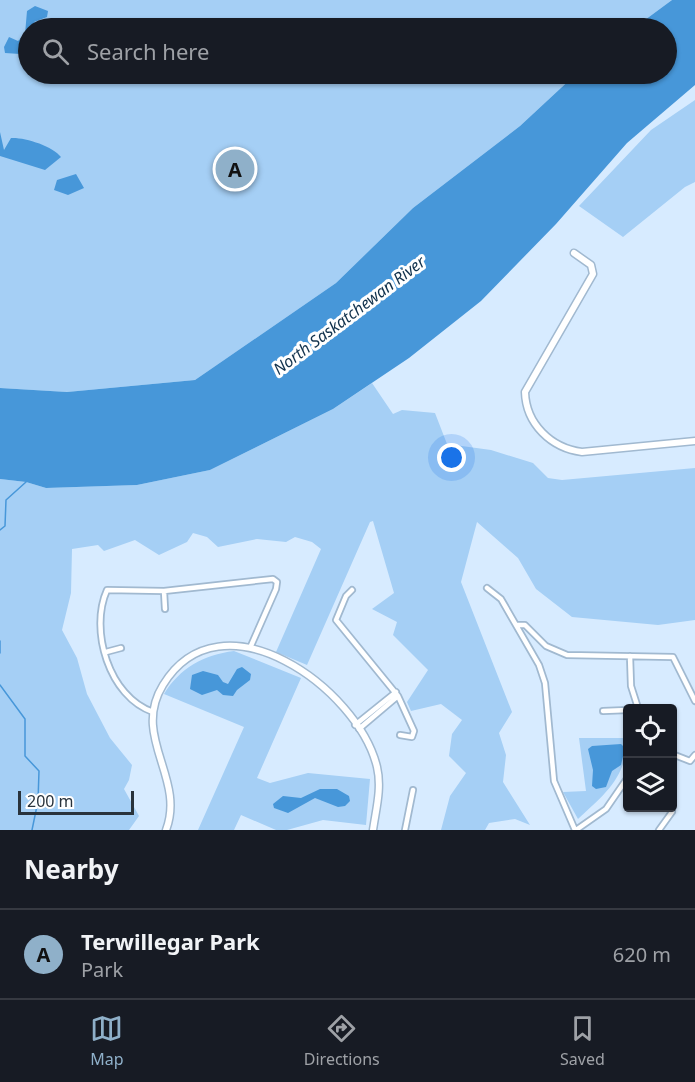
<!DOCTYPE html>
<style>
:root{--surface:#171b24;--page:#20242c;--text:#f1f3f6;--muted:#9ea1a6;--line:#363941;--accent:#8fb0c9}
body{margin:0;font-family:"Noto Sans",sans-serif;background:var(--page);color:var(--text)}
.controls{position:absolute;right:18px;bottom:18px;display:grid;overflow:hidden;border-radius:6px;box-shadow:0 2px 4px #0004}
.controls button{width:54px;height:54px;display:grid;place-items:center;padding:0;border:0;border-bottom:2px solid var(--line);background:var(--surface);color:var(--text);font:30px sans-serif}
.scale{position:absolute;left:18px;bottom:15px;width:116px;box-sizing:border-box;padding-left:6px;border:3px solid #29333c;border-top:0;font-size:16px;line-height:21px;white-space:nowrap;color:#29333c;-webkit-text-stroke:4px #fff;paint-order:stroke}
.you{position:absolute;left:452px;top:458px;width:21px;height:21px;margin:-15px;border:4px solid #fff;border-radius:50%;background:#1a73e8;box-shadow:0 0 0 9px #1a73e833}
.badge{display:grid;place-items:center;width:39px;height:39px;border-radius:50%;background:var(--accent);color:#111;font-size:20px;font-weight:700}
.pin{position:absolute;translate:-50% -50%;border:3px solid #fff;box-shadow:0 2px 6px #0006}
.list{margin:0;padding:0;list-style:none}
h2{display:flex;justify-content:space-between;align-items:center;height:78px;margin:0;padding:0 24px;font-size:26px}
h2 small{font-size:20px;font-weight:400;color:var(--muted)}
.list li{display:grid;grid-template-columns:39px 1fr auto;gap:18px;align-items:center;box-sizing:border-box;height:90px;padding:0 24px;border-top:2px solid var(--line)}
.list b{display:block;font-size:22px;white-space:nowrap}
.list p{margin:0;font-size:20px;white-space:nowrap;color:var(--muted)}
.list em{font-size:20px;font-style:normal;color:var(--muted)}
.icon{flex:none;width:33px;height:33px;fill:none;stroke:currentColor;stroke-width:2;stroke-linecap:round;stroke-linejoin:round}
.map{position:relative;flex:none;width:695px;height:830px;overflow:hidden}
.search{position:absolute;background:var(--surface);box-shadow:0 2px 4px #0004;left:18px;right:18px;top:18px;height:66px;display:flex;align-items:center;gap:15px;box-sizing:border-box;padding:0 21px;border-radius:33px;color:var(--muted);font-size:22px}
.sheet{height:168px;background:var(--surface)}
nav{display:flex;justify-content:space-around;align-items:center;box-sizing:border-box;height:84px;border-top:2px solid var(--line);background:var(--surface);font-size:16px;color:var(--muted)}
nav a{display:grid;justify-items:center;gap:3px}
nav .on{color:var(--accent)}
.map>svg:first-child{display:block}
</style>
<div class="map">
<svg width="695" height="830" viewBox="0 0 695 830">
<rect width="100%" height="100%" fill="#d7ebff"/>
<!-- green -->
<path fill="#a5cff5" d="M0,0H672L634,28H28V74H576L520,126L413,208L336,283L195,380L67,392L0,388Z
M695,100V182L685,187L623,237L579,206L651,130Z
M372,383L393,414L402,410L435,413L447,444L491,450L533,463L548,478L562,480L695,468V620L658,625L572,617L536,589L518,558L477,522L461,582L512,712L499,733L506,755L503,782L530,825L515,819L489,823L485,830H441L450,796L466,773L449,756L452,734L462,720L441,704L411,711L407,702L428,670L393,635L397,622L372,609L394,593L373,521L370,522L307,665L276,652L321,549L312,542L295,537L286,542L257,539L218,547L207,537L193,533L187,542L159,555L135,540L104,551L98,545L72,549L71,593L62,630L77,658L87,694L110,738L132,765L129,780L124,789L139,816L129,830H0V479L26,482L46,488L137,485L210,470L333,409Z
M234,651L301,678L257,778L270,783L308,773L370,779L366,825L323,820L287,830H276L241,815L234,830H198L244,727L164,694C180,668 203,655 234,651Z
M579,738H627C627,777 605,794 578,819L563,792L586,791Z"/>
<!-- water -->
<path fill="#4797d9" d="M672,0H695V85L627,143L556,224L481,301L409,358L333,409L210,470L137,485L46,488L26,482L0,479V388L67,392L195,380L336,283L413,208L520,126L576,74H666V28H634Z
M35,6L48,11L47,17L34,22L43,28H28V46L20,54L5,53L4,47L9,37L18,41L25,34L27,11Z
M0,132L4,150L11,138C24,137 53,146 61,157L45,170L0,156Z
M76,174L84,188L68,195L54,190L57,180Z
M242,667L251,674L250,680L237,690L233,696L223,695L217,690L202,695L190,689L192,675L203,671L218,675L223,682L228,684L237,669Z
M621,744L625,748L621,765L612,771L606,787L596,789L592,786L593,770L588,749L592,746Z
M320,789H337L349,796L350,801L345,806L338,807L315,798L288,813L274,808L273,804L283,796L301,798Z"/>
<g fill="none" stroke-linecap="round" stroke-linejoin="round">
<!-- stream -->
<path stroke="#4797d9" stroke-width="1.5" d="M0,530L5,526L6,500L26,482
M0,641V653
M0,685L25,719V756L39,771L38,801L32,830"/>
<defs>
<path id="street" d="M487,588L501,599L539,665L545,683L554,781L575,830
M352,590L346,596L336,620L398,696L414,731L412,737L400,735
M164,591L165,609
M517,625H525L546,646L567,655L673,657L695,701
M106,652L121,648
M630,656L631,686L638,708
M603,711L628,710
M153,712C109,697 89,630 107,590L164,591L273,579L277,582L276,589L250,648
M355,725L396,692
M359,729L398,696
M672,754L690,761L695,755
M405,830L413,790
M576,830L606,809L628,777
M659,830L672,812L668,808"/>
<path id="secondary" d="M574,253L591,265L593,274L525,392C526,424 551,448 582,452L695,441
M166,830C186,778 131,737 163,685C221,590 358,688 377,767C382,788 376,809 373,830"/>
</defs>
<!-- street casing -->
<use href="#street" stroke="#a1b9d0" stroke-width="8"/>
<!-- secondary casing -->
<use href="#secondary" stroke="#a1b9d0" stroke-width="9"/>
<!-- street -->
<use href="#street" stroke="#fff" stroke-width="4.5"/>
<!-- secondary -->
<use href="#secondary" stroke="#fff" stroke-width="6"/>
</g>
<g text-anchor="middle" stroke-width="6" stroke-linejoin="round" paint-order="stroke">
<!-- water labels -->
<g font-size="16" font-style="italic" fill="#10314c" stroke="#fff">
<text transform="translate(349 315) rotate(-37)" y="6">North Saskatchewan River</text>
</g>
</g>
</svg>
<div class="controls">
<button><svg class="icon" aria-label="locate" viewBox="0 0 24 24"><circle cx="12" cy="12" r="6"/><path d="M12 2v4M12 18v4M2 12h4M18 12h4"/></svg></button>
<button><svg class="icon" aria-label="layers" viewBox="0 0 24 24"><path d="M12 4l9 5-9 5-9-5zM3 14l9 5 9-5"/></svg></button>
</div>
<div class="scale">200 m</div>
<div class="you"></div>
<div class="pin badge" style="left:235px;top:169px">A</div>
<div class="search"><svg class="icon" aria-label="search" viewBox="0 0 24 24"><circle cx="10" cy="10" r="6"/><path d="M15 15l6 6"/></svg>Search here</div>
</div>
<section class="sheet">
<h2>Nearby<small></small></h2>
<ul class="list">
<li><span class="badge">A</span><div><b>Terwillegar Park</b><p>Park</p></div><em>620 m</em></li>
</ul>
</section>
<nav>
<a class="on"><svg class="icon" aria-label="map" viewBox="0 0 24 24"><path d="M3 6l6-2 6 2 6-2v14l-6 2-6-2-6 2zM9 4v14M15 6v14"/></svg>Map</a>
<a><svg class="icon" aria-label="directions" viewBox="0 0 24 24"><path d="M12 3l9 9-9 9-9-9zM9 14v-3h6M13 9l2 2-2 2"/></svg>Directions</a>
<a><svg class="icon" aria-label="saved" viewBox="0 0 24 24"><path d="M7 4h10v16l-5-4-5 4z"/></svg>Saved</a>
</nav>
